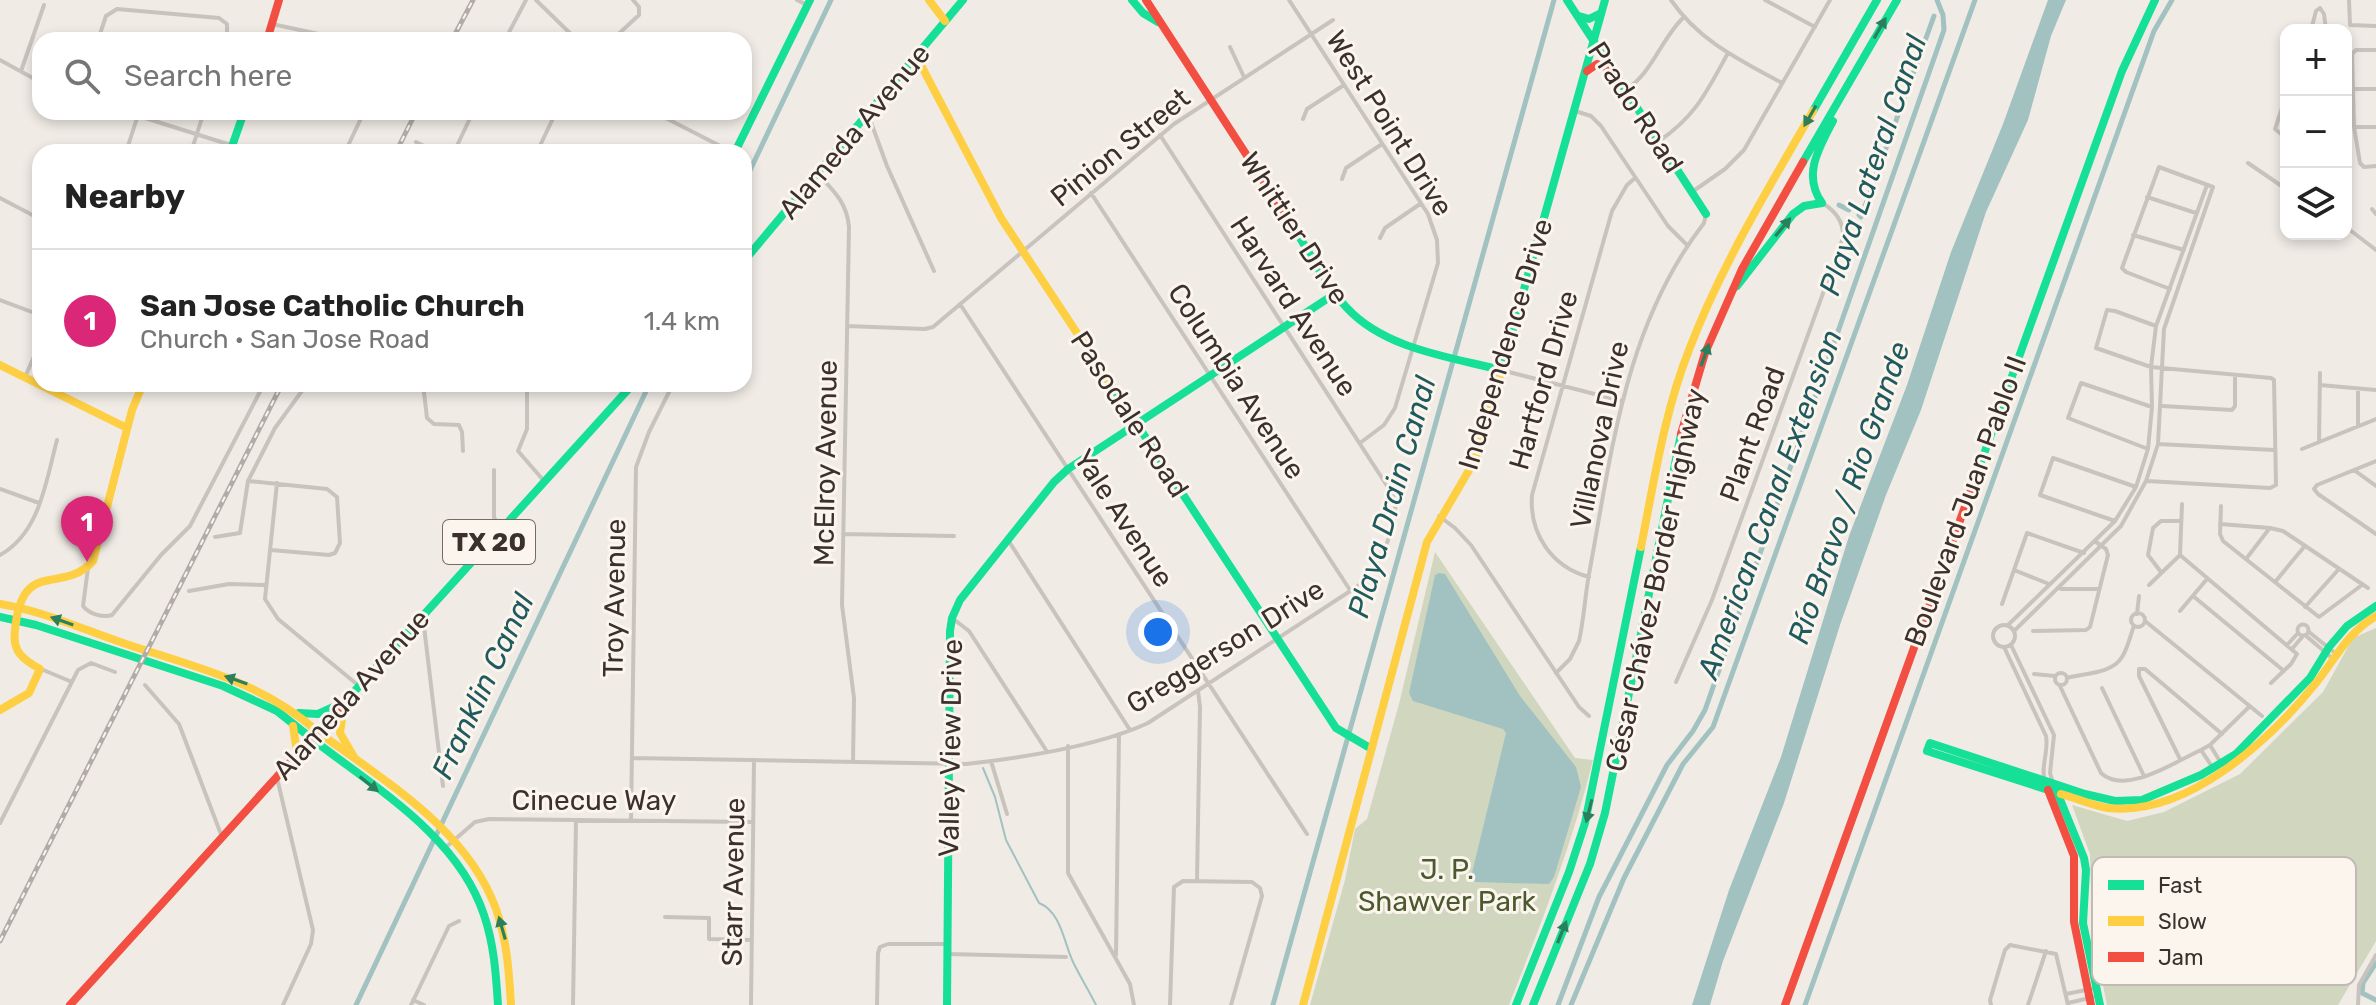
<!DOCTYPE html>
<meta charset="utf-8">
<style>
:root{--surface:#fff;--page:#f6f6f6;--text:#222;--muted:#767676;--line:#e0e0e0;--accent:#db2777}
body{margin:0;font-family:Rubik,sans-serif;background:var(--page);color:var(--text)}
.controls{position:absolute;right:24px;top:24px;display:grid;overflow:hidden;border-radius:16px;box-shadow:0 4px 12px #0003}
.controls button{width:72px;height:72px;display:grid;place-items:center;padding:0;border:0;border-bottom:2px solid var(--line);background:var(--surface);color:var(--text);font:40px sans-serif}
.you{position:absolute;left:1158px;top:632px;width:28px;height:28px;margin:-20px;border:6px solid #fff;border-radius:50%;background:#1a73e8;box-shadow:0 0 0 12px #1a73e833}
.badge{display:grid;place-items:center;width:52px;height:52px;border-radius:50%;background:var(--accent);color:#fff;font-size:26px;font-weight:700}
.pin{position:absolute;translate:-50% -66px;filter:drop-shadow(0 2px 4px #0008)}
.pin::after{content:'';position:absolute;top:42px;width:28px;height:24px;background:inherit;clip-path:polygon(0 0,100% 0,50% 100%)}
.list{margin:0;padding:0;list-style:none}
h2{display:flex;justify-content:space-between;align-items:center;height:104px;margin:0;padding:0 32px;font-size:34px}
h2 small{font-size:26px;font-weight:400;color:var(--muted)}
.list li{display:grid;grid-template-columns:52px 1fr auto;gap:24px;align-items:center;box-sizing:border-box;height:144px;padding:0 32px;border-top:2px solid var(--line)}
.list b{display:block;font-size:30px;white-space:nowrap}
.list p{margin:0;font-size:26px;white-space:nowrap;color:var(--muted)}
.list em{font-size:26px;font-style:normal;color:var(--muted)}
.icon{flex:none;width:44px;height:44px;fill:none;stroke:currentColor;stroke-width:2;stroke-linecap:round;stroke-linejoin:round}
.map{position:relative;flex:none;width:2376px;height:1005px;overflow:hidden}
.search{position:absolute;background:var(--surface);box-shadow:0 4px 12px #0003;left:32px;top:32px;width:720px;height:88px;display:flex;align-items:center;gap:20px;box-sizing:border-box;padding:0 28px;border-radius:24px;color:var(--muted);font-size:30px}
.panel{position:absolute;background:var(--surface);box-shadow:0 4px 12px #0003;left:32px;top:144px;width:720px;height:248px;border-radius:24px}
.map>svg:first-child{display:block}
</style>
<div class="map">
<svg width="2376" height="1005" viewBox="0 0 2376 1005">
<rect width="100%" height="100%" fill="#f0ebe5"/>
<!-- green -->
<path fill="#d1d6bf" d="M1435,552L1575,758L1593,760C1572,845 1541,924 1509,1005H1310L1345,880L1355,829L1367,819L1399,704Z
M2376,628V941L2338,1005H2107L2092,930L2090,854L2072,805L2127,821L2164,812L2240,774L2323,692L2353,638Z"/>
<!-- water -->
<path fill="#a1c2c1" d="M2048,0H2066L2051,36L2028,120L1986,212L1921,410L1886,495L1840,625L1784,803L1723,961L1710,1005H1692L1729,890L1781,757L1849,536L1907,385L1951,252L2003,124Z
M1439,573L1445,574L1520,696L1576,767L1581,787L1554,877L1549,884L1475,882L1471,877L1506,733L1503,729L1413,701L1409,693L1435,575Z"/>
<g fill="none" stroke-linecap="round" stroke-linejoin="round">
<!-- stream -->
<path stroke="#a1c2c1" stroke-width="2" d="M983,768L995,797L1006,840L1039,903C1062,912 1064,945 1074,964C1081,978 1089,991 1096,1005"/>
<!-- canal -->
<path stroke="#a1c2c1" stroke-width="5" d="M744,183L831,0
M1839,205L1849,210
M1859,215L1861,217L1934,16
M2376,963L2363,983L2362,993L2376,1000
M356,1005L649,385
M1273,1005L1554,0
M1558,1005L1599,897L1667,765L1693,731L1705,710L1944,30L1943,15L1937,0
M1571,1005L1624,878L1683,764L1713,727L1975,0
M1805,1005L2154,31L2172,0"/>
<!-- street -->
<path stroke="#c9c3be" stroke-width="4" d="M536,0L577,40
M797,0L807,5
M1289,0L1428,214L1437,240L1438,263L1395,408L1384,425L1360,443
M1671,0C1699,41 1740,60 1782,83
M1765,0L1815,27
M2349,0L2350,25L2376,26
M2320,8L2324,14L2326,30
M272,24L346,40
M2311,30L2316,11L2320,8
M98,40L106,16L117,9L219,18L227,24V40
M505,40L526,0
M612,40L639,15V7L633,0
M1230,47L1244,77
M2376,50H2356L2352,54L2354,127L2360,163L2364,167L2376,166
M0,60L40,82
M21,71L44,5
M2353,89H2376
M1625,90C1652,74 1661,39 1683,18
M2286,96L2275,129L2286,138
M1575,111L1591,116L1601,126L1668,226L1687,245
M126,112L253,152
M654,112L732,152
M868,114L887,166L934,271
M1303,119L1307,109L1344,85
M2354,127H2376
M1659,141C1696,116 1707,91 1728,53
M416,142L436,152
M126,152L139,112
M191,152L204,112
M345,152L364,112
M454,152L473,112
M537,152L556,112
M2248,163L2286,189
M818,174C834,191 847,203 849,227L842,605L854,698L853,762
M1342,179L1346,168L1382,144
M1692,192L1725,169L1744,150L1830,0
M1091,193L1350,590
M2147,197L2196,213
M0,198L40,219
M2372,209L2376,214
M2346,227L2376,250
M2133,235L2184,250
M1380,238L1385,228L1420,204
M0,300L40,315
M960,304L1307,834
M847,326L925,329L933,327L1174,124L1333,20
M1501,370L1622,401
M25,377L40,343
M423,384L427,418L434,424L459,425L462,432L463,451
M527,384V429L518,451L544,481
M2320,385L2376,390
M2358,389V426
M2162,406L2232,410L2235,406V375
M2319,442L2320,373
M2158,444L2274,450
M2148,449L2068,418L2081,383L2152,407
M2302,449L2376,419
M2376,461L2317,485L2314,489L2318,494L2376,534
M494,470V517L500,530
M2354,470L2376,486
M248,481L327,489L337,497L340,543L335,553L329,555L271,550
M2147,481L2270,488L2276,485L2274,380L2271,378L2151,367L2096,348L2107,310L2115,311L2156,326
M277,483L265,599L278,619L359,686
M0,489L39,503
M2182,504L2180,555L2297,654L2291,664L2271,683
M2221,506L2220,534L2223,541L2319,617L2362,585
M1439,516L1455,528L1471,545L1579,707L1589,716
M2115,521L2040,495L2053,458L2136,487
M2220,524L2270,528L2283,531L2368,588
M843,534L954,536
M215,537L240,533L248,481L275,428L307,384
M1008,540L1130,730
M0,555C40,533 46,481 57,440
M2246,559L2269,529
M88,568L83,606C89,614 103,618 112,615L161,555L190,526L264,384
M2014,570L2049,584
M2161,572L2148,555L2153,528L2161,521H2180
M1589,577C1552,567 1529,534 1532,495L1612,211L1627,185L1635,178
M2275,582L2304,547
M2149,585L2180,555
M2061,589H2099
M189,591L229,584L265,585
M2193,596L2284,671
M2002,604L2027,533L2084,553
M2305,607L2338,570
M2180,611L2207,579
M2131 620a7 7 0 1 1 14 0a7 7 0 1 1-14 0Z
M2137,614L2139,596
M423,618L443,786
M952,618L969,631L1046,750
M2145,621L2262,716
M2297.5 630a5.5 5.5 0 1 1 11 0a5.5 5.5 0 1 1-11 0Z
M1993 636a11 11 0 1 1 22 0a11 11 0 1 1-22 0Z
M2008,625L2115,521L2136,487L2148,449L2152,407L2151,367L2156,326L2207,185
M2014,631L2121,526L2146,481L2158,444L2164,329L2213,187L2159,167L2122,268L2126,272L2170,289
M2033,631L2086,630L2090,627L2108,555L2106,549L2096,542
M2309,632L2335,653
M2305,635L2332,658
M2011,645L2054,735L2050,773L2053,783
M2287,645L2298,633
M2004,647L2046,736C2049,752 2040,767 2045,782
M2292,649L2303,636
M41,669L72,682
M2055 679a6 6 0 1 1 12 0a6 6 0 1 1-12 0Z
M1556,673L1570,659L1579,641C1584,619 1585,596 1589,574C1612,451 1625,325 1704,223L1706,214
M2034,674L2055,676
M2067,678C2084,673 2112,674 2122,657C2128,648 2130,636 2134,626
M1676,682L1712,600L1843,238C1844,222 1836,211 1822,203
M145,685L179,724L222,837
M2060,686L2101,773C2126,796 2176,761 2201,750L2210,745L2250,706
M2102,688L2144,776
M2210,745L2221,763
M1068,746V873L1130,984L1134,1005
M2201,750L2213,768
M632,758L966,764C1020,758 1099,746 1148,723L1361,584C1379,569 1402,518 1393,495L1160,135
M2180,759L2139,676V669H2145L2222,734
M991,761L1007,814
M277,778L313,930L311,944L283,1005
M631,820L636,467L649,432L673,384
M0,823L78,670L91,663L115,672
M445,848L475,822L489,819L753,822
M1197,881L1200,707L1198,691
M665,917L709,918V939L751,940
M948,954L1066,957
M1116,955L1119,734
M2066,994L2096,988
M413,1000L424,1005
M2068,1003L2098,996
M411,1005L449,926L459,921
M573,1005L576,821
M751,1005L754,760
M877,1005L878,953L880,947L888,944H946
M1170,1005L1174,887L1183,881L1252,882L1260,888L1262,896L1231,1005
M1991,1005L1990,1000L2005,950L2010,945L2056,954L2068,1005
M2028,1005L2046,951
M2358,1005L2359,985L2376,955"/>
<!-- fast -->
<path stroke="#16e098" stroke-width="8" d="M1132,0L1143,13L1158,22
M1567,0L1706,214
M1579,16L1589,19L1601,13
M1813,111L1877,0
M230,152L244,112
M735,152L810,0
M1803,162L1897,0
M1822,203C1802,175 1819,148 1833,121
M1292,225C1309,251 1326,286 1347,308C1385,349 1450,357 1501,370
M744,261L963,0
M1737,286L1793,214L1804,206L1822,203
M1500,375L1605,0
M1108,380L1336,728L1370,748
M1971,490L2122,71L2155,0
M0,617L36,625L223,686L277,711L311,738
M352,694L633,384
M299,713L318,714L340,704
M311,738C373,787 458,835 484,915C494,944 496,974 498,1005
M2057,792L2084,858L2086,870L2083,923L2100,1005
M2061,794L1927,751L1930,743L2085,794L2115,801L2142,800L2201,775L2236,754L2310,678L2329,647L2347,626L2376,606
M947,1005L950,631L952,618L960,600L1054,482L1068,469L1336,293
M1516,1005L1569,872L1585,823L1641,547
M1533,1005L1590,864L1605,813L1681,434"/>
<!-- slow -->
<path stroke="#ffcf43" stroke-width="8" d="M929,0L945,21
M914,60L922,67L1001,218L1108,380
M0,365L127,428
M1641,547C1654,482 1664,413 1689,350C1721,266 1768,189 1813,111
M0,604C43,611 82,629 123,643C194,667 258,680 317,731
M344,705L340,733L354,757
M0,710L29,693L40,669C22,659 12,651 15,630C22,556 62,596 93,561L132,410L143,384
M293,726L297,753
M317,731C382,780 467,828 496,909C507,940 509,972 511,1005
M2061,794C2076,798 2093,806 2108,808C2187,817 2270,740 2316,683C2336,658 2347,633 2376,616
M1303,1005L1427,542L1475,460L1500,375"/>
<!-- jam -->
<path stroke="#f24e42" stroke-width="8" d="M1146,0L1292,225
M267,40L279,0
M1587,71L1597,64L1608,68
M1681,434L1705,353L1742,269L1803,162
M2048,790L2074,856V922L2091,1005
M70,1005L352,694
M1785,1005L1971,490"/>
<defs>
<path id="rail" d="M452,40L473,0
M396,152L416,112
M0,941L282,384"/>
</defs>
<!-- rail casing -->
<use href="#rail" stroke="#b1aca8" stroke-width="5"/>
<!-- rail -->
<use href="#rail" stroke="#fbf5ee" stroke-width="2" stroke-dasharray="6" stroke-linecap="butt"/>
</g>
<!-- one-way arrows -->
<defs><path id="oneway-solid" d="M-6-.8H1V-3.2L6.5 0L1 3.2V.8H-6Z" transform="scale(2)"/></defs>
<g fill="#2a7f5c">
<use href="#oneway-solid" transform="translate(1880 28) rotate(-60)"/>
<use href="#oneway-solid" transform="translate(1810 116) rotate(120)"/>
<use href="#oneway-solid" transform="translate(1783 227) rotate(-50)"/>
<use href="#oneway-solid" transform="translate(1705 355) rotate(-70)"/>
<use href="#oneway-solid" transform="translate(62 621) rotate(-161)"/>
<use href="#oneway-solid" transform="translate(236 680) rotate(-161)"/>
<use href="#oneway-solid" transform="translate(369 784) rotate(39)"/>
<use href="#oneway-solid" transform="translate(1589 811) rotate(104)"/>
<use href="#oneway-solid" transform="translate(502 928) rotate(-106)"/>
<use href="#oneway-solid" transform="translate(1562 932) rotate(-68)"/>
</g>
<g text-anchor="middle" stroke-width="6" stroke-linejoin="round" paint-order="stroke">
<!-- shield labels -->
<rect fill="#fbf5ee" stroke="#756b66" stroke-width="2" x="443" y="520" width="92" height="44" rx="6"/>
<g font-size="26" font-weight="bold" fill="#3b302b">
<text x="489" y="551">TX 20</text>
</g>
<!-- street labels -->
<g font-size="28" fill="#3b302b" stroke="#fbf5ee">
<text transform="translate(1636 107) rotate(57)" y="10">Prado Road</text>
<text transform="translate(1390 123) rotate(58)" y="10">West Point Drive</text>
<text transform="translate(854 131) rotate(-50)" y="10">Alameda Avenue</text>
<text transform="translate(1120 147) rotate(-39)" y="10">Pinion Street</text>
<text transform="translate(1295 228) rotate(57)" y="10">Whittier Drive</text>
<text transform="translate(1294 306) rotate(57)" y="10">Harvard Avenue</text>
<text transform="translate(1505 344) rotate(-73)" y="10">Independence Drive</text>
<text transform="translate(1543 380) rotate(-74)" y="10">Hartford Drive</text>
<text transform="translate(1237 381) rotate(57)" y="10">Columbia Avenue</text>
<text transform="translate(1130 414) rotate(57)" y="10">Pasodale Road</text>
<text transform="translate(1752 434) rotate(-70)" y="10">Plant Road</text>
<text transform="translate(1599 435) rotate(-78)" y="10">Villanova Drive</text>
<text transform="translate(825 463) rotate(-89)" y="10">McElroy Avenue</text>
<text transform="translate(1965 501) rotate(-70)" y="10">Boulevard Juan Pablo II</text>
<text transform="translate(1124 518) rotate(57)" y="10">Yale Avenue</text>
<text transform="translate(1655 580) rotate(-78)" y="10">César Chávez Border Highway</text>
<text transform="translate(614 598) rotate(-89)" y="10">Troy Avenue</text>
<text transform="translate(1225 646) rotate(-32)" y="10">Greggerson Drive</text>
<text transform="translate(351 694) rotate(-48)" y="10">Alameda Avenue</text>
<text transform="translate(950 748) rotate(-89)" y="10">Valley View Drive</text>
<text x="594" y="810">Cinecue Way</text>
<text transform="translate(733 882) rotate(-89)" y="10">Starr Avenue</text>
</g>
<!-- park labels -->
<g font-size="28" fill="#4a5a2e" stroke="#fbf5ee">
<text x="1447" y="879">J. P.<tspan x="1447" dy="32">Shawver Park</tspan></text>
</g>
<!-- water labels -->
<g font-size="30" font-style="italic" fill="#1f5a5e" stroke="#fbf5ee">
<text transform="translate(1873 165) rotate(-71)" y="10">Playa Lateral Canal</text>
<text transform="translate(1849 493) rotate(-71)" y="10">Río Bravo / Rio Grande</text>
<text transform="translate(1392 497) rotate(-74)" y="10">Playa Drain Canal</text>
<text transform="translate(1770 504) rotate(-70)" y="10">American Canal Extension</text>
<text transform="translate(483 686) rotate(-65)" y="10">Franklin Canal</text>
</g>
</g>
<!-- legend -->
<rect x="2092" y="857" width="264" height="128" rx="12" fill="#fbf5ee" stroke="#c1bab4" stroke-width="2"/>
<rect x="2108" y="880" width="36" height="10" fill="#16e098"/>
<rect x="2108" y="916" width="36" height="10" fill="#ffcf43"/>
<rect x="2108" y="952" width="36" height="10" fill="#f24e42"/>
<g font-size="22" fill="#3b302b">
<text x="2158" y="893">Fast</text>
<text x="2158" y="929">Slow</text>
<text x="2158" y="965">Jam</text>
</g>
</svg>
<div class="controls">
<button>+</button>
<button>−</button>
<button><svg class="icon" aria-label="layers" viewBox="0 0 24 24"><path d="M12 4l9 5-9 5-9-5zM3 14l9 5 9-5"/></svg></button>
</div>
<div class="you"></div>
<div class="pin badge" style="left:87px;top:562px">1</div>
<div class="search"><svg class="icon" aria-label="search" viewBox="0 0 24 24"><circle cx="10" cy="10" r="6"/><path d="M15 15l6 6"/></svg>Search here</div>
<section class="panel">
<h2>Nearby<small></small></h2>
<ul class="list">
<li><span class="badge">1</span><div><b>San Jose Catholic Church</b><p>Church · San Jose Road</p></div><em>1.4 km</em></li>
</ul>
</section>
</div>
